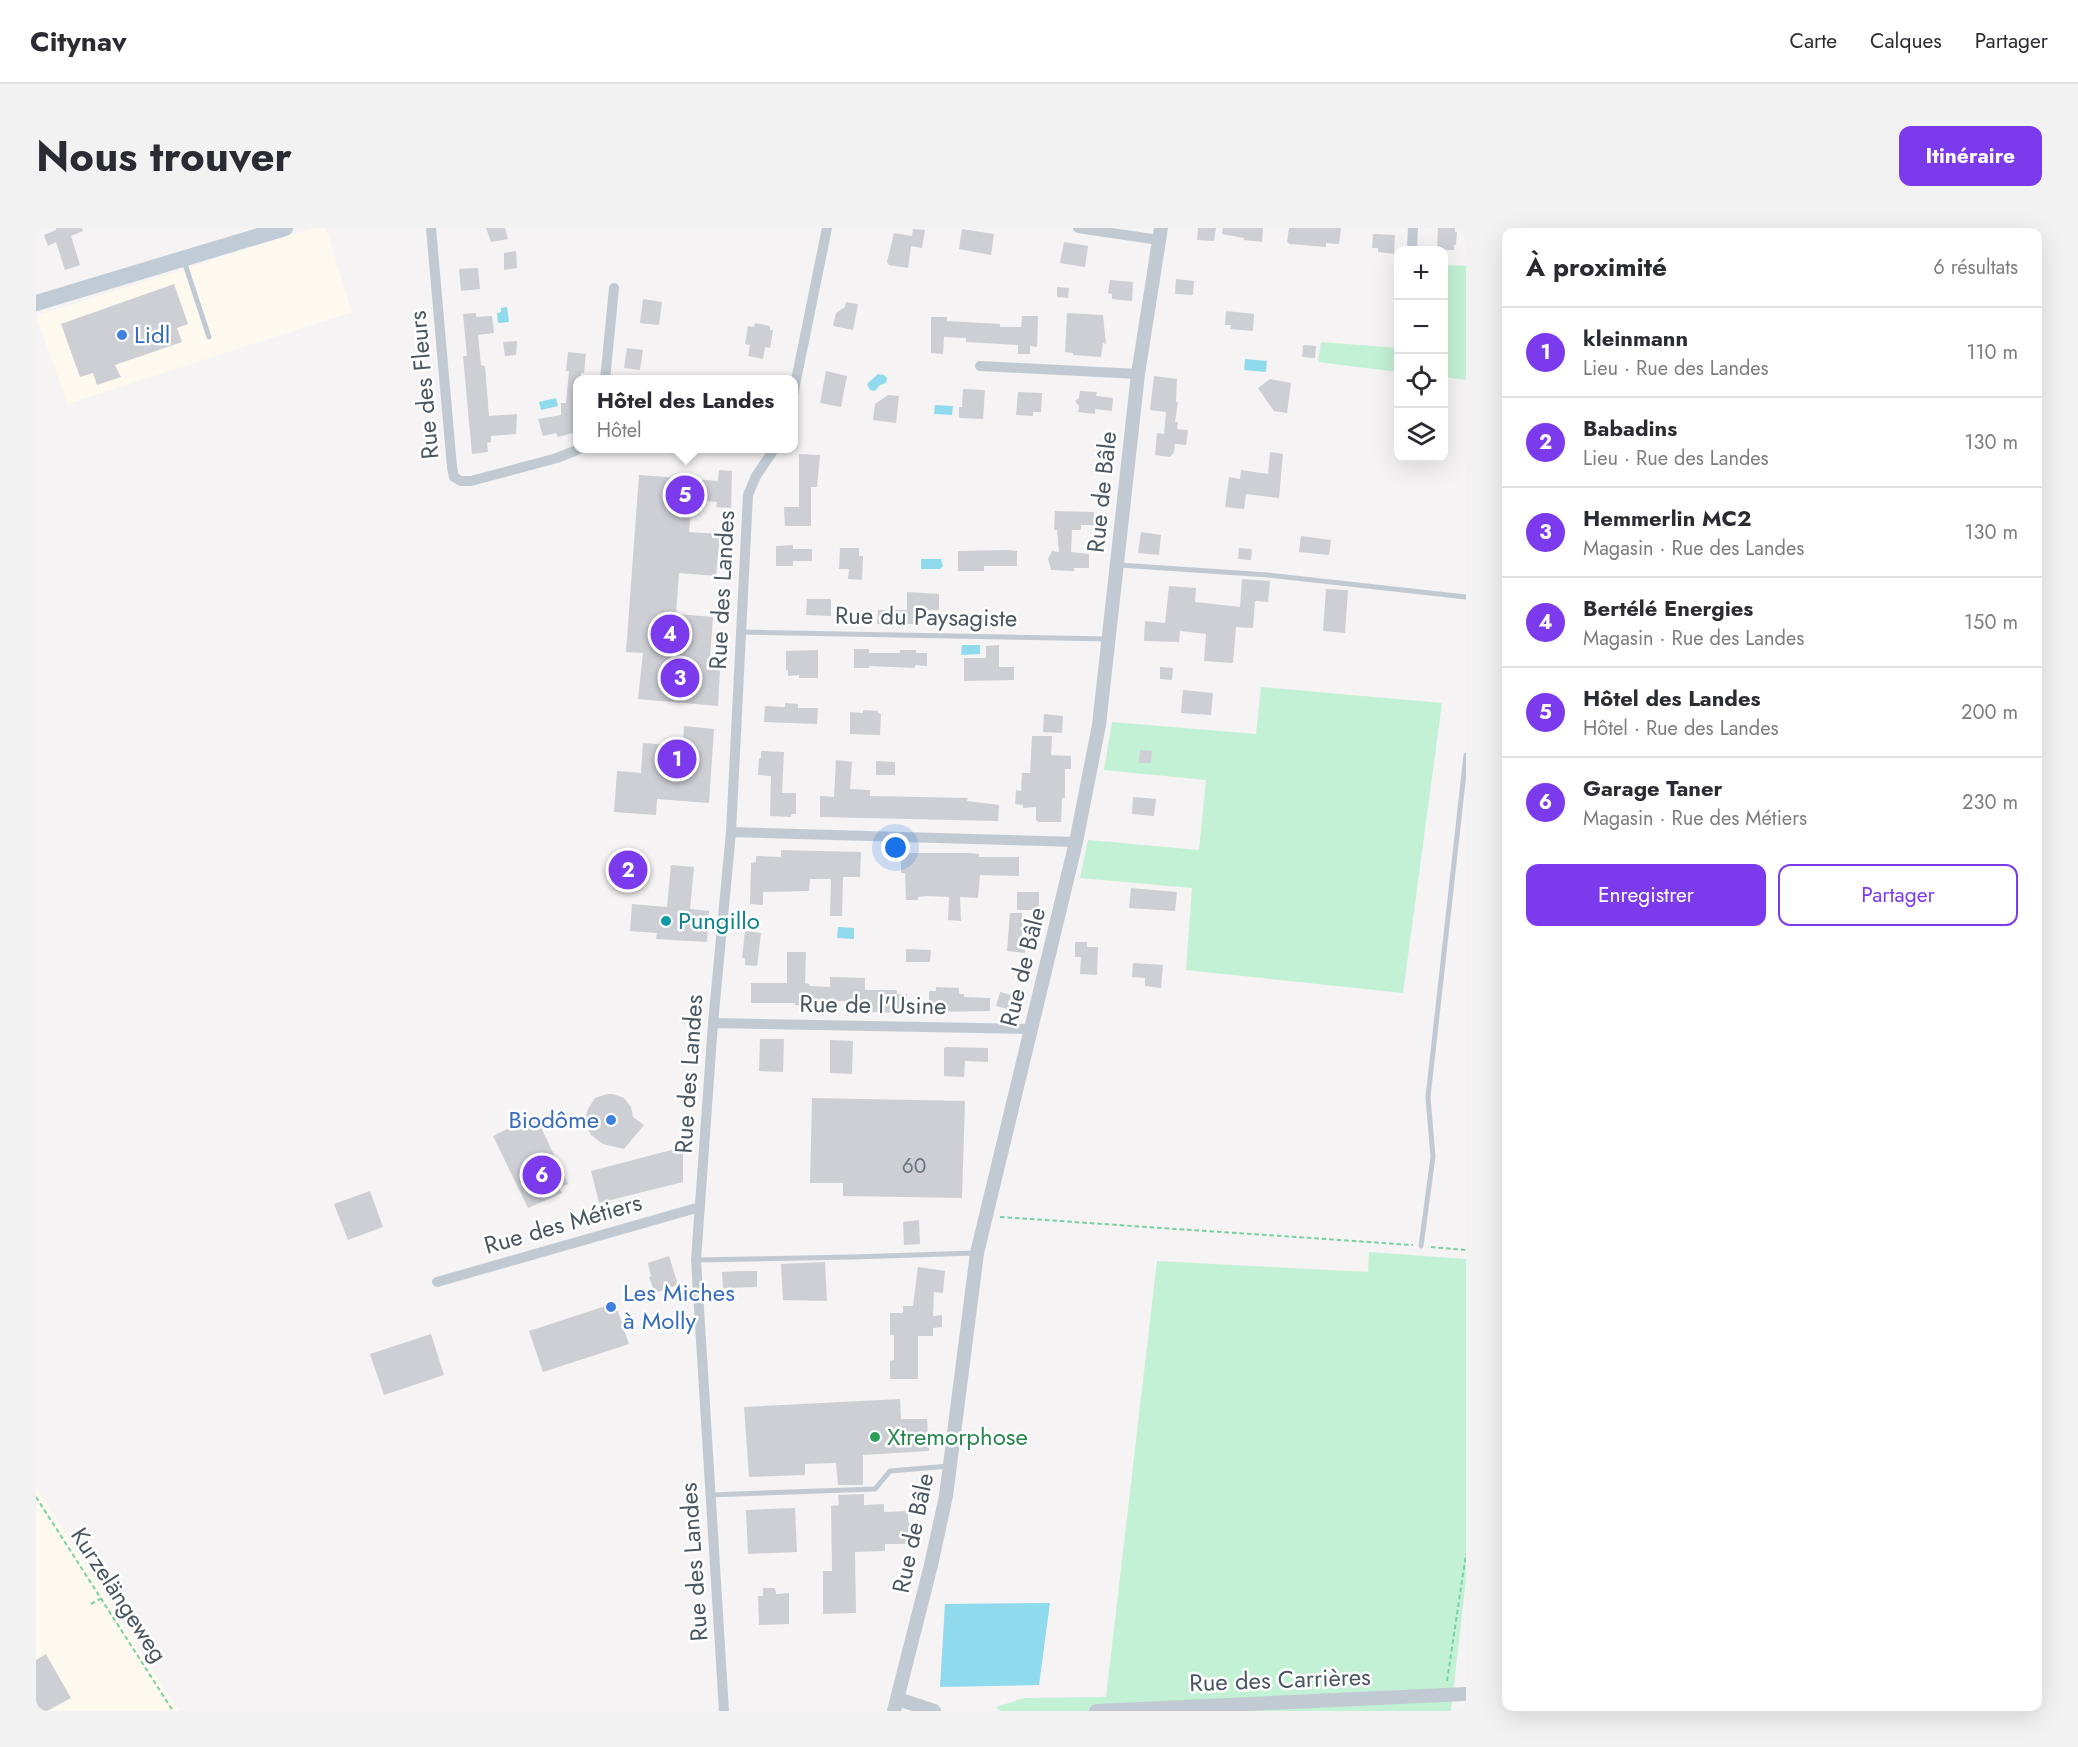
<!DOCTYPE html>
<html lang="fr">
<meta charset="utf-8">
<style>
:root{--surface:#fff;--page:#f2f2f3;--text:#2b2b33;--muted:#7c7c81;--line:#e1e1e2;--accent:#7c3aed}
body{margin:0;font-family:Jost,sans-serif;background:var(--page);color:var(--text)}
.controls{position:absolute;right:18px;top:18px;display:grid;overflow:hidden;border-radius:12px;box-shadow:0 6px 24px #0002}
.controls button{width:54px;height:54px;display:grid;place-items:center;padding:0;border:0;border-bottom:2px solid var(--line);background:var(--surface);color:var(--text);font:30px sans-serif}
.you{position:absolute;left:860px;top:620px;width:21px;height:21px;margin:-15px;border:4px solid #fff;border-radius:50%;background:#1a73e8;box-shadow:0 0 0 9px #1a73e833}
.badge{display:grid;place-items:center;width:39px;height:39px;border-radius:50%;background:var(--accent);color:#fff;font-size:20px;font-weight:700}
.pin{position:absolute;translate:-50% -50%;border:3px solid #fff;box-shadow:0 2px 6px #0006}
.popup{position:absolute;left:537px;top:147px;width:225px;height:78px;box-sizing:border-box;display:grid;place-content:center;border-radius:12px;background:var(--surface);filter:drop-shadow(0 2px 4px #0005);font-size:20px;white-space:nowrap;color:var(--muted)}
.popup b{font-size:22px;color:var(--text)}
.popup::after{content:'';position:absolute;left:50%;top:100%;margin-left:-12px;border:12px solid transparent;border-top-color:var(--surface)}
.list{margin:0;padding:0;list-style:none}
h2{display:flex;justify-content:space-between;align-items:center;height:78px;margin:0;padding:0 24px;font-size:26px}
h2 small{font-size:20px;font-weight:400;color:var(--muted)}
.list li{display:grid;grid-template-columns:39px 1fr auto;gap:18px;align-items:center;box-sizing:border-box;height:90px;padding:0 24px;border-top:2px solid var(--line)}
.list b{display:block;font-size:22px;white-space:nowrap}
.list p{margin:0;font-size:20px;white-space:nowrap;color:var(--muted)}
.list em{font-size:20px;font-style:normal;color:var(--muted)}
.actions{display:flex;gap:12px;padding:18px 24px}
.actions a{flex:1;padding:14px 0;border:2px solid var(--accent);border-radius:12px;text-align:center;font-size:21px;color:var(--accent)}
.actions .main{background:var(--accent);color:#fff}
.icon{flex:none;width:33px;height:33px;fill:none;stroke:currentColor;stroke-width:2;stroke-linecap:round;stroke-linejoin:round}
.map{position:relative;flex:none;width:1430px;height:1483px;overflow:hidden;border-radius:12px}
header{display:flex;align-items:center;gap:36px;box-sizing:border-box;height:84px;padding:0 30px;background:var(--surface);border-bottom:2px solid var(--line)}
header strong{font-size:28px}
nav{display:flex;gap:33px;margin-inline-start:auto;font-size:21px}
.intro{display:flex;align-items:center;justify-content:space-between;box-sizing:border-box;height:144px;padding:0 36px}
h1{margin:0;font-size:42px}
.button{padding:15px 27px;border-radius:12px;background:var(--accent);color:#fff;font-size:21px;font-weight:700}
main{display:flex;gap:36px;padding:0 36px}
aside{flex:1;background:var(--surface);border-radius:12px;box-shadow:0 6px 24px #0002}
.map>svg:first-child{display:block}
</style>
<header>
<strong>Citynav</strong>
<nav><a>Carte</a><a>Calques</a><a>Partager</a></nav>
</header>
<div class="intro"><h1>Nous trouver</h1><a class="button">Itinéraire</a></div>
<main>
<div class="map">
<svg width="1430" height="1483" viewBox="0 0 1430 1483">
<rect width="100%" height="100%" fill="#f5f3f3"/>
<!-- commercial -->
<path fill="#fdf9ef" d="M277,0H290L316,84L32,176L0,88Z
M0,1259L23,1295L143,1483H0Z"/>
<!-- green -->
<path fill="#c3f1d5" d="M1408,37L1430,38V152L1408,149Z
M1285,114L1362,120V144L1282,134Z
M1225,459L1406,475L1367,765L1150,742L1156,660L1044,650L1052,612L1163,622L1170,552L1068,542L1076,494L1220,506Z
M1333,1024L1430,1031V1352L1415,1483H964L960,1479L988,1470L1070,1469L1121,1033L1332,1044Z"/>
<!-- water -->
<path fill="#90daee" d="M471,79L473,94L462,95L461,85L465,84V80Z
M1209,131L1231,133L1230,144L1208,142Z
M842,146L848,147L851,150L850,155L844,157L839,163L834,162L831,156Z
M520,170L522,178L505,182L503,174Z
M899,177L917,178L916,187L898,186Z
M885,331H905L907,338L904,341H885Z
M926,417H944V426L925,427Z
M802,699L818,700V711L801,710Z
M1014,1375L1003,1457L904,1459L909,1376Z"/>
<!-- building -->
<path fill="#cdcfd5" d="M20,0H46L47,3L35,8L44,37L29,42L20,14L12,18L8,7L20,2Z
M450,0H469L472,11L455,14Z
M1162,0H1180L1178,13L1161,12Z
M1187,0H1227L1226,14L1208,12V10L1186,6Z
M1253,0H1305L1303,16L1290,15V19L1254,16L1251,14Z
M1402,0H1419V4H1421L1420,17H1418V22H1401Z
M877,1L889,2L886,20L875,18L872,40L853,37L851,34L858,5L876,8Z
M926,1L958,6L955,27L923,21Z
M1337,6L1359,7L1358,26L1342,24V20H1336Z
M1028,14L1052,18L1049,39L1024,35Z
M480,23L481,40L468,42V25Z
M442,40L444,61L425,63L423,41Z
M1140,51L1158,53L1157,67L1139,66Z
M1074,52L1097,54L1096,73L1076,71V66L1072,65Z
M138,56L152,96L141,100L146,114L79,137L85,149L61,157L57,145L44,149L25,96Z
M1021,59L1033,60L1032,70L1021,69Z
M607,71L626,74L623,97L604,95Z
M810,74L822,76L817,102L797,98L800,85L809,79Z
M1190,83L1218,86L1217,103L1194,101L1195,97H1189Z
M440,85V89L456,88L458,105L442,107L445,137L449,138L453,188L481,186L480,206L455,208V214L451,215L452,224L436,226L427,128H431L427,86Z
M1031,85L1067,87L1070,116L1067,115L1065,129L1037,127V125L1029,124Z
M986,88H1002L1001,119L994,118V126H982V117L930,114V110L908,109L907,126L895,125V89H911V93L964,96V99H985Z
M719,95L734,98V102H737L734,120L729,119L727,131L712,128L714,117L709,116L712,98L718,99Z
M481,113L480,127L469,128L467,114Z
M1267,117L1280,118L1279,130L1266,129Z
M591,120L607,122L604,142L588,140Z
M532,124L550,126L548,145H545V152H541V204L522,209L520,205L507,208L502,191L525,187V175H530L533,143H530Z
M790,143L811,148L805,179L784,175Z
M1118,148L1141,151L1140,174H1142L1139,194H1142L1141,201L1152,202L1150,217L1139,216L1138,224L1134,229L1119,227L1121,205L1128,206L1130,184L1114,182Z
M1234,151L1255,155L1251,185L1238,183L1222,160Z
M927,161L949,162L947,191L923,190V179H926Z
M1044,163L1061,164L1060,168L1077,170L1076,183L1059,181V186L1042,184L1043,178L1039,173L1043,170Z
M982,164L1006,165L1005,184H997V188L980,187Z
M852,167L863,168L860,195L837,192L839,176Z
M1234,224L1247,226L1243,270L1210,266L1208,281L1189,279L1193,249L1204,251L1205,242L1232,246Z
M763,226L784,227L781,259H775V298H749L748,279H763Z
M683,242L696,243L695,280L680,279L681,274L656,272L653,304L684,306L680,348L643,345L640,386L677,389L673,441L684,442L682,478L602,471L607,425L590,424L603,247L682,253Z
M1019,283L1058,284V297H1045V302H1036L1035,324L1053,326V340H1038V343L1015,342L1012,331L1016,323L1023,324L1021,302H1018Z
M1105,304L1125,307L1123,327L1102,325Z
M1265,308L1295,312L1293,327L1263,324Z
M757,317V321H776V333H757V338H740V318Z
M804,320H823V328H827L826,352L812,351L813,341H803Z
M1203,320L1216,321L1215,332L1202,331Z
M970,322L981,323V338H948V343H922V323Z
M1206,351L1234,353L1232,374L1219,373L1217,400L1200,399L1197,435L1168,433L1170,406L1144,403L1143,414L1108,413L1109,393L1129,395L1133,358L1160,360L1159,374L1204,379Z
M1290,361L1312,362L1309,405L1287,403Z
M871,364L903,366V382H884V396H841L842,382H871Z
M771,371H795V388L770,387Z
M963,417V439H978V452L928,453V430H950V418Z
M818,421H833V425H864V422H880V425H891V438L879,437V440L833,438V440H818Z
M782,422V450H763V447L752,448V442H750V423Z
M1124,439L1137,440L1136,452L1124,451Z
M1147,462L1177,465L1175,487L1145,485Z
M749,475L762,476V480H782L781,496L728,494L729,478L749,479Z
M827,482L842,483V485L845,486L844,507L814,506V484L827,485Z
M1008,486L1027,488L1026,505L1007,504Z
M648,498L678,501L673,575L621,571L620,587L578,584L581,543L605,545L607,515L647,518Z
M996,508H1016L1015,527L1035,528V541H1029V570H1026L1025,594H1003L1000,592V579L987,580V577L979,576L980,562L985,563L986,545H994Z
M1104,522L1116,523L1115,535H1103Z
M725,523L748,524L746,565H760V586H755V589L734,588L735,548L722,547L723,530H725Z
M800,532L816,534L814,561L834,562V568L932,570L931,573L963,577L962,593L784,589V568L798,569Z
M840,533L859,534V547H840Z
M1097,569L1120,571L1118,588L1096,586Z
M745,622L825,624L824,649H807L806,688H794L795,651H774L773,663L727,664V677L714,676L715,635L720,634V628L745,629Z
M587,624L605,625V630L609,631L607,659L585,657V648L575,647L576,636L586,637Z
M865,625H932L943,626V629H983V648L944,647L942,670L924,669L925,693L912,692L913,669L890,668L882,669V672H870L869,645H865Z
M635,637L658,639L654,681L673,683L671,714L620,711L621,705L594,703L596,676L631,679Z
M1095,660L1141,664L1139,683L1093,680Z
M981,664H1003V682H981Z
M974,685H986V707H991L989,725L971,723Z
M709,703L725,705L721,738L709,737V730H706Z
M1039,714H1051V719H1062L1061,747L1044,746L1045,729H1039Z
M870,721L895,722L894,734H870Z
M751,724H770L769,755L773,756L774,758L794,759V749L829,750V762H861V766H871L870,785L834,784V774L778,772L779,778L759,777V775H715V755H751Z
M1097,735L1127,737L1125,760L1109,758V750L1096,749Z
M900,759L923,760V766H928V769L954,770V783L893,784V763H900Z
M964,764L979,768L975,782L960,778Z
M724,811H748L747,844L723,843Z
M794,812L817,813L816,846L794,845Z
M910,819L952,820V834L929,833L928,849L908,848V820Z
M571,866H577L588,870L595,879L597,889L608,897L588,921L567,916L555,907L552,901L550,888L552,881L559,870Z
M776,870L929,873L926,970L807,968V955H774Z
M499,887L532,956L523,960L526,965L492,980L457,908Z
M647,919V954L563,975L555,943Z
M334,963L347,999L312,1012L298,976Z
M883,992L884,1016L868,1017L867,994Z
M633,1028L642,1057L619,1065L613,1049L615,1048L612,1035Z
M789,1034L791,1073L747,1072L745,1036Z
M882,1039L909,1043L907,1065L898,1064L897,1088L906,1087V1099L897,1100V1108H882V1151H854V1133L858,1132V1107H854V1085H867V1078H877Z
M704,1043H721V1059L687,1060L686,1044Z
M579,1075L593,1116L507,1144L493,1103Z
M395,1106L408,1147L348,1167L334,1126Z
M864,1171L865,1191H891L893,1223L827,1227V1257H802L800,1235L769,1236V1247L713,1249L708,1179Z
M828,1266V1277L848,1276V1284L872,1283V1293L876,1299L872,1305V1316H849V1323L819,1324L820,1385L787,1386V1343H796L795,1278L803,1277L802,1267Z
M759,1280L761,1324L712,1326L710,1282Z
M727,1360H739L740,1366L753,1365V1396L723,1397L722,1368H727Z
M10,1426L35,1470L11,1483H0V1432Z"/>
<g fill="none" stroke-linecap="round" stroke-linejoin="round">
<!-- path -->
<path stroke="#7ad0a6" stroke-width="2" stroke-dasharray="4.5 3" stroke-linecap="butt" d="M964,989L1377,1017
M1395,1019L1430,1022
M0,1269L137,1483
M55,1376L66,1370
M1411,1453L1430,1326"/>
<!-- service -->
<path stroke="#c1cad2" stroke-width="5" d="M148,33L173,109
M1083,337L1232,347L1430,369
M706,404L1073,411
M1385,1018L1397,929L1392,869L1430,527
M660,1032L815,1029L940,1025
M674,1267L839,1261L854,1243L913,1238"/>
<!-- minor -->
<path stroke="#c1cad2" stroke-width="10" d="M395,0L416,239L418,249L425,253H435L521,230L546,220
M1042,0L1123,12
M1376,20L1377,0
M944,138L1102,146
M569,152L578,60
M757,167L791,0
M695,604L1040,614
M677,795L995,801
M401,1054L664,979
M688,1483L660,1032L677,795L695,604L712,267L720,248L739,220"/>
<!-- tertiary -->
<path stroke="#c1cad2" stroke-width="14" d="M862,1471L898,1483
M858,1483L895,1337L910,1268L941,1025L1040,614L1063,497L1102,146L1125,0
M1060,1483L1430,1466"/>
<!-- secondary -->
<path stroke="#c1cbd6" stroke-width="16" d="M0,75L249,0"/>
</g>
<!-- markers -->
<g fill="#3f7fe0" stroke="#fff" stroke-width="2">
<circle cx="86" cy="107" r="6"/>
<circle cx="575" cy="892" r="6"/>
<circle cx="575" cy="1079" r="6"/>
</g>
<circle fill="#0f9aa8" stroke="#fff" stroke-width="2" cx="630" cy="693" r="6"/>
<circle fill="#2e9e5b" stroke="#fff" stroke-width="2" cx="839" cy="1209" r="6"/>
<g text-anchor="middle" stroke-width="5" stroke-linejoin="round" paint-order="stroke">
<!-- number labels -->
<g font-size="21" fill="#6b747e">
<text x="878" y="945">60</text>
</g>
<!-- shop labels -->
<g font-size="24" fill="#366cbe" stroke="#fff" text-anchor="start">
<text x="98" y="115">Lidl</text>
<text x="563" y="900" text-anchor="end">Biodôme</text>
<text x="587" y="1073">Les Miches<tspan x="587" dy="28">à Molly</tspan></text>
</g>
<!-- street labels -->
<g font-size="24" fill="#4a5661" stroke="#fff">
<text transform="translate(388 157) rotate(-95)" y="8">Rue des Fleurs</text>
<text transform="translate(1066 264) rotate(-84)" y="8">Rue de Bâle</text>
<text transform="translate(686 362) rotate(-87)" y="8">Rue des Landes</text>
<text transform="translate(890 389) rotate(1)" y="8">Rue du Paysagiste</text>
<text transform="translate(987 739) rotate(-76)" y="8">Rue de Bâle</text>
<text transform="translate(837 777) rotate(1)" y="8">Rue de l'Usine</text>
<text transform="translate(653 846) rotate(-86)" y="8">Rue des Landes</text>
<text transform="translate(527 996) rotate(-16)" y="8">Rue des Métiers</text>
<text transform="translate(877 1305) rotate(-78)" y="8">Rue de Bâle</text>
<text transform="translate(658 1334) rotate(-94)" y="8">Rue des Landes</text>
<text transform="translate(83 1367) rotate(57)" y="8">Kurzelängeweg</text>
<text transform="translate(1244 1452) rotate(-2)" y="8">Rue des Carrières</text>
</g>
<!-- culture labels -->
<g font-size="24" fill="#0d838f" stroke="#fff" text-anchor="start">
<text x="642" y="701">Pungillo</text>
</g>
<!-- leisure labels -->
<g font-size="24" fill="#27864d" stroke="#fff" text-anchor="start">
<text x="851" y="1217">Xtremorphose</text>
</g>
</g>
</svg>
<div class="controls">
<button>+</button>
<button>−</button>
<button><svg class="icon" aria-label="locate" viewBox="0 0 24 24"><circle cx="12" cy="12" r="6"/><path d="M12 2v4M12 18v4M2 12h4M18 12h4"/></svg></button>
<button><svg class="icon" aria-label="layers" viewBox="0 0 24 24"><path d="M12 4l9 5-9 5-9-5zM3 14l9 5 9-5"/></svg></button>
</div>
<div class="you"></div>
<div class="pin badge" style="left:641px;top:531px">1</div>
<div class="pin badge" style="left:592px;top:642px">2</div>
<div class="pin badge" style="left:644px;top:450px">3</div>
<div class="pin badge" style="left:634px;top:406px">4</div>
<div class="pin badge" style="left:649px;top:267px">5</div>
<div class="popup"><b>Hôtel des Landes</b>Hôtel</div>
<div class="pin badge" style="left:506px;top:947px">6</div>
</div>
<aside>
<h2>À proximité<small>6 résultats</small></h2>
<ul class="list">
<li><span class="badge">1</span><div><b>kleinmann</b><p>Lieu · Rue des Landes</p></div><em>110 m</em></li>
<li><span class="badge">2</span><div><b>Babadins</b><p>Lieu · Rue des Landes</p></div><em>130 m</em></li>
<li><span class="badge">3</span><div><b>Hemmerlin MC2</b><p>Magasin · Rue des Landes</p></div><em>130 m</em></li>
<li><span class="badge">4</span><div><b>Bertélé Energies</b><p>Magasin · Rue des Landes</p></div><em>150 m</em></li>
<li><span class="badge">5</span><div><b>Hôtel des Landes</b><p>Hôtel · Rue des Landes</p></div><em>200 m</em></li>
<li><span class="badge">6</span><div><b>Garage Taner</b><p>Magasin · Rue des Métiers</p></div><em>230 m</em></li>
</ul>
<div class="actions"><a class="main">Enregistrer</a><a>Partager</a></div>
</aside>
</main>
